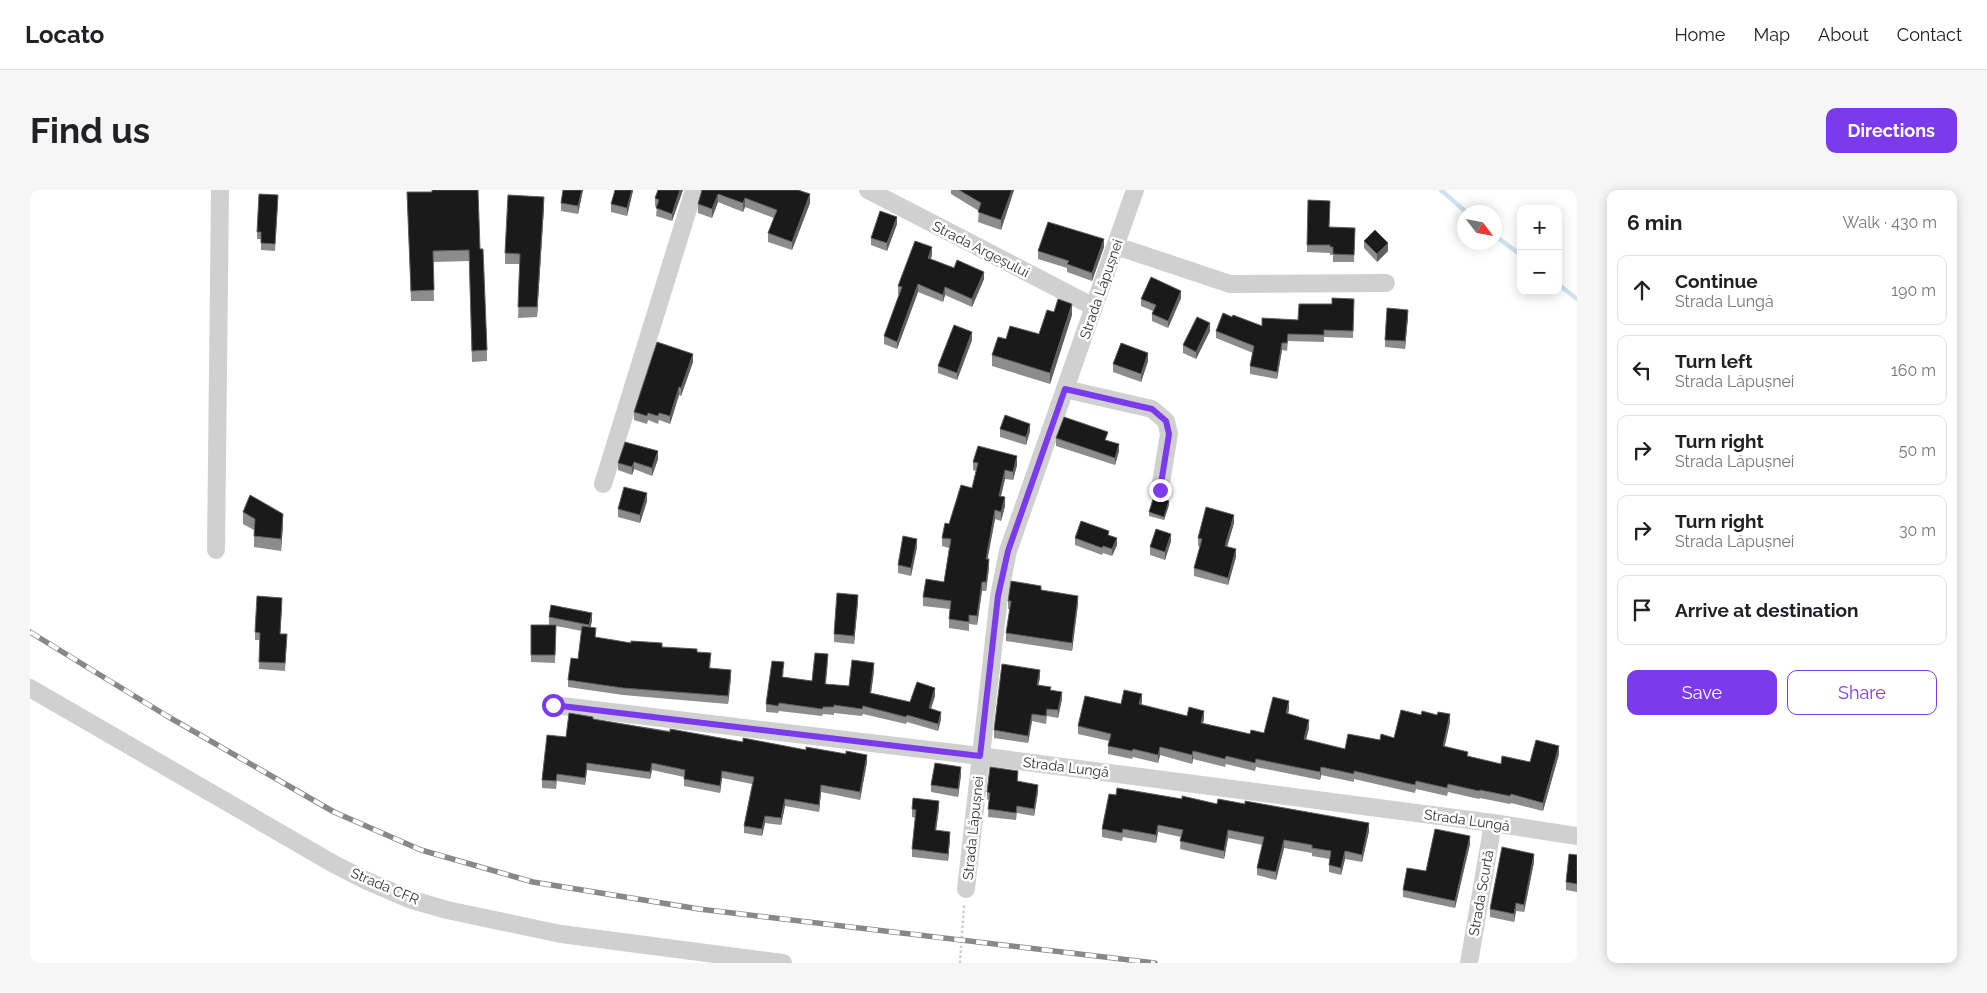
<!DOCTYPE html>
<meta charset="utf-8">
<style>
:root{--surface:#fff;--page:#f6f6f6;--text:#202124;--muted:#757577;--line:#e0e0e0;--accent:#7c3aed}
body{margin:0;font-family:Raleway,sans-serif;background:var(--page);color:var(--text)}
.controls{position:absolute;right:15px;top:15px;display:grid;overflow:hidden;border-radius:10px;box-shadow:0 2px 12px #0003}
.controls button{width:45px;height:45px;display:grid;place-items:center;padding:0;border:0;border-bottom:1px solid var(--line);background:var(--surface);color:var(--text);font:25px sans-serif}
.compass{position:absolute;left:1427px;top:15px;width:45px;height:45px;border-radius:50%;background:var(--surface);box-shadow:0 2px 12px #0003;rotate:122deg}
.stop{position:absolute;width:15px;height:15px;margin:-11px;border:4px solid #7c3aed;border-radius:50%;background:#fff}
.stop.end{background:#7c3aed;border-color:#fff;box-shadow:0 1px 5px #0008}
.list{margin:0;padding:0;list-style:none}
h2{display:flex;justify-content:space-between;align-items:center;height:65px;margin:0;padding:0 20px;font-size:21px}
h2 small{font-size:16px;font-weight:400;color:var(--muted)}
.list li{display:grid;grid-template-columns:32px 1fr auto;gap:15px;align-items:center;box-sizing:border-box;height:70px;margin:0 10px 10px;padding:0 10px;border:1px solid var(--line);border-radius:10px}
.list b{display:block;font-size:19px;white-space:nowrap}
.list p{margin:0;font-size:16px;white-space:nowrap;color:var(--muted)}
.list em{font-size:16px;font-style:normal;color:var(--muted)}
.actions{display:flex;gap:10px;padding:15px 20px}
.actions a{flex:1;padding:11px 0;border:1px solid var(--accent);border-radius:10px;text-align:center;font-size:18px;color:var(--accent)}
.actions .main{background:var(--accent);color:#fff}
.icon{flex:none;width:28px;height:28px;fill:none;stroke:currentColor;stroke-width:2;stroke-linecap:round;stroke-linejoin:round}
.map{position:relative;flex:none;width:1547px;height:773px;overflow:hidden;border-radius:10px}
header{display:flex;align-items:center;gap:30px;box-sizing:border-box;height:70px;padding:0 25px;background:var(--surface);border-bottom:1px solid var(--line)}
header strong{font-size:24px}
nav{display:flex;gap:28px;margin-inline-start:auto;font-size:18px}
.intro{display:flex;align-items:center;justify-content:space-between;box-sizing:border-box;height:120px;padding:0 30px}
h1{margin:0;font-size:35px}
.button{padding:12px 22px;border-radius:10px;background:var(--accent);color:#fff;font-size:18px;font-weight:700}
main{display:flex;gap:30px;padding:0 30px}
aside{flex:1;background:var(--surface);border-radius:10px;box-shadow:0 2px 12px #0003}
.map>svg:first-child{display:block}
</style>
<header>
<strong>Locato</strong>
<nav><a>Home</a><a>Map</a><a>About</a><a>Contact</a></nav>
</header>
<div class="intro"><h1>Find us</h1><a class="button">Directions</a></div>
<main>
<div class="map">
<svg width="1547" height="773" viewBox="0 0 1547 773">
<rect width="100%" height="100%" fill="#fff"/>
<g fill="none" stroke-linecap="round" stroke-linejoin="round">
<!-- stream -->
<path stroke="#cfe2ee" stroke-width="4.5" d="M1411,0L1436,22
M1464,45L1491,65
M1528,94L1547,109"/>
<!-- path -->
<path stroke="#cdcdcd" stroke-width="2.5" stroke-dasharray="2.5 2.5" stroke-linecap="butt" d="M930,773L934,715"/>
<!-- street -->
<path stroke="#d0d0d0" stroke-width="18" d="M838,0L1064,117
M1086,56L1200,94L1356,93
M1035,199L1122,219L1136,231L1139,244L1130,299
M573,294L664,0
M186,360L190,0
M0,498L302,673L337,691L379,709L417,720L531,744L753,773
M523,515L950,566L1463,633L1547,646
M936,699L969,406L978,361L1105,0
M1439,773L1463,633"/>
<defs>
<path id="rail" d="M0,442L137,526L304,622L391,660L503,692L669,719L1125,773"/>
</defs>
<!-- rail casing -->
<use href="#rail" stroke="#888" stroke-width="5.5"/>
<!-- rail -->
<use href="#rail" stroke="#fff" stroke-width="4" stroke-dasharray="11" stroke-linecap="butt"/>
</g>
<!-- wall -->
<path fill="#8c8c8c" d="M533,0H553L548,24L531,21V13Z
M603,0L597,26L581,22V14Z
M653,0L642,31L626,26L627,17L625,16V8Z
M672,0L780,13L762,60L738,52V43L744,28L715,17L713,22L688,12L682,28L668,23V14Z
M921,0H984L971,40L948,32L949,21L921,4Z
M377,2L450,59L457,160V171L442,172L439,71L403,72L404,111H381Z
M248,12L245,61L231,60V49H227V42Z
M514,17L507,127L488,128L490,74H475V63Z
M867,34L857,61L841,55V48Z
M1325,38L1324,72H1303V65H1300V63L1277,62V55Z
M1334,51L1358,61L1347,72L1334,58Z
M1074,57L1062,91L1037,82V78L1008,69V61Z
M902,65L901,69L954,89L942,117L915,105L913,112L888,102L867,159L854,154V146L869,104H868V96Z
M1151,108L1138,138L1122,131V124L1123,121L1111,116V109Z
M1324,109L1323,148L1294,147V152L1258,151L1257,161L1252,160L1247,189L1220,184V176L1223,163L1186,148V141L1202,127L1232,136L1268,130L1302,114Z
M1024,122L1042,125L1020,194L962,176V165L976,149L1009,144Z
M1378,127L1375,159L1355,157V150Z
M1180,141L1166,169L1153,163V155Z
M942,150L927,190L908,183V176Z
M1118,171L1111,192L1083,182V174Z
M663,172L651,206L649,205L640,234L629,230L628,234L618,230L617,234L604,230V222Z
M970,239L1000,241L996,255L970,247Z
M1026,248L1078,250V251L1089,261L1085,275L1026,256Z
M628,269L622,286L604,279L602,285L588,280V273Z
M943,272L987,275L983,290L975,289L971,306L975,316L971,331L965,329L957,369L959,378L956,401H952L947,435L939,434V441L919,438V429L920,419L893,416V407L914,392L919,358L912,356V348L919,334L942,298L946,281L943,280Z
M617,311L610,333L588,327V319Z
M1139,315L1134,330L1119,326V322Z
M213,322L253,335L251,361L224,357V340L213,334Z
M1204,333L1197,356L1206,367L1198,395L1164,386V378L1170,357L1168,356V348Z
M1079,345L1087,355L1082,366L1073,363L1072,365L1045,355V348Z
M1141,351L1135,370L1120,365V357Z
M887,357L881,386L868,383V375Z
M1011,401L1048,414L1042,461L976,451V443L980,419H978V411Z
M828,412L824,454L804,452V444Z
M252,416L250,444H257L255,481L229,479L230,450H225V442Z
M519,427L562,431L560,437L566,448L667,462L681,470L680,478L701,488L698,514L593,505L538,497V490L548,469L552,441L526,436L525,473L501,472V435H519Z
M798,472L796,494L819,496L844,481L841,503L880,512L905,506L901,518L911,529L908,541L877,532L876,534L833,524L832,526L804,523V525L793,524L792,526L749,521L748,523L736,522V514L754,480L753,487L782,491Z
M1010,487L1008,496L1021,500L1032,509L1028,528L1017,526L1016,534L1002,531L998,553L964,548V540Z
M1112,512L1111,515L1157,526L1174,529L1173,533L1220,544L1234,543L1259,519L1258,524L1279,538L1276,550L1315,559L1350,550L1364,548L1420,532L1414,557L1438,566L1471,574L1500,572L1529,564L1513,621L1481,613L1480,614L1450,608L1449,609L1418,602L1417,606L1386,599L1385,603L1324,589V592L1291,585L1290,590L1226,577L1225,581L1196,574L1195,577L1163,569L1162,574L1130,565L1128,573L1103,567L1102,569L1078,564V556L1079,551L1048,544V536L1091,514Z
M563,529L837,572L830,610L791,602L789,622L755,616L751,635L735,633L732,646L714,643V636L722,594L692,588L690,603L654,596V587L622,580L620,589L557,580L555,595L527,591L526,599L512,598V590L536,547Z
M931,585L928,607L901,602V595Z
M988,588V591L1008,602L1004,626L987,623L986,630L958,627L959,610L957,609V602Z
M1086,605L1152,609L1187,614L1339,641L1332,672L1315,669L1311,685L1299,682V675L1300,669L1282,666V663L1254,658L1246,690L1227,685V678L1233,655L1198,648L1194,669L1150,659L1151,647L1128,642L1126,653L1093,647L1092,651L1072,647V639Z
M909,618L906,640L920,649L918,671L882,667V659L886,628L882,627V619Z
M1440,654L1425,718L1373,707V700L1396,681Z
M1547,665V702L1536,700V692Z
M1504,672L1494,722L1486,721L1484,732L1460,727V719Z"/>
<!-- shaded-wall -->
<path fill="#5f5f5f" d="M552,0H553L548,24V16Z
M602,0H603V1L597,26V18Z
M650,0H653L642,31V24Z
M982,0H984L971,40V30Z
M688,4V12L682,28V19Z
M780,4V13L762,60V52Z
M514,7V17L507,127V117Z
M715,8V17L713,22V13Z
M867,27V34L857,61V53Z
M1074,49V57L1062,91V83Z
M1358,53V61L1347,72V64Z
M902,57V65L898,75V68Z
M954,82V89L942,117V109Z
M888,94V102L867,159V152Z
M915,97V105L913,112V105Z
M1151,101V108L1138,138V131Z
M1042,114V125L1020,194V183Z
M1378,120V127L1375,159V151Z
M1180,133V141L1166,169V162Z
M942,142V150L927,190V183Z
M1252,153V160L1247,189V182Z
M1118,163V171L1111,192V184Z
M663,164V172L651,206V198Z
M649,197V205L640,234V226Z
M1000,234V241L996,255V247Z
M1089,254V261L1085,275V268Z
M628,261V269L622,286V278Z
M987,266V275L983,290V282Z
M604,272V279L602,285V277Z
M975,280V289L969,314V306Z
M617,303V311L610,333V325Z
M975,307V316L971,331V322Z
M1139,311V315L1134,330V327Z
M965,320V329L956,378V369Z
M253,324V335L251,361V349Z
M1204,325V333L1195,364V356Z
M1141,344V351L1135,370V362Z
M1087,348V355L1082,366V359Z
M887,349V357L881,386V378Z
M1206,359V367L1198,395V388Z
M959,369V378L956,401V392Z
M952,392V401L947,435V426Z
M828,405V412L824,454V446Z
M1048,406V414L1042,461V453Z
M562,423V431L559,443V435Z
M844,473V481L840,510V503Z
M701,480V488L698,514V506Z
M1010,480V487L1007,503V495Z
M905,498V506L899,525V518Z
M1032,502V509L1028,528V520Z
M1112,504V512L1109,522V514Z
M1259,511V519L1256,531V523Z
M1174,521V529L1171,541V533Z
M911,522V529L908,541V534Z
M1002,524V531L998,553V546Z
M1420,524V532L1413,564V556Z
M1279,530V538L1274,557V549Z
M1529,556V564L1513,621V613Z
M1130,557V565L1128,573V565Z
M1163,561V569L1162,574V565Z
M837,565V572L830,610V602Z
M557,573V580L555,595V588Z
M622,573V580L620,589V582Z
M931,577V585L928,607V599Z
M1291,577V585L1290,590V582Z
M692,581V588L690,603V596Z
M791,595V602L789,622V615Z
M1008,595V602L1004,626V619Z
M755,609V616L751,635V628Z
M909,611V618L905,648V640Z
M735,626V633L732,646V639Z
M1339,633V641L1332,672V665Z
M1128,635V642L1126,653V645Z
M1198,640V648L1194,669V661Z
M920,642V649L918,671V664Z
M1440,646V654L1425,718V711Z
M1254,650V658L1246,690V682Z
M1315,661V669L1311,685V678Z
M1504,664V672L1494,722V715Z
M1486,713V721L1484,732V724Z"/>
<!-- building -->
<path fill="#1a1a1a" stroke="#5f5f5f" d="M402,0H448L450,59H453L457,160L442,161L439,60L403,61L404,100L381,101L377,2H402Z
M533,0H552L548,16L531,13Z
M585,0H602L597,18L581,14Z
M628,0H650L642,24L626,18L629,10L625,8Z
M672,0H768L780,4L762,52L738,43L747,20L715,8L713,13L688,4L682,19L668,14Z
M929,0H982L971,30L948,22L951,13Z
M229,4L248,5L245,54L231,53V42H227Z
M478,5L514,7L507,117H488L490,64L475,63Z
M1278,10L1300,11L1299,37L1325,38L1324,65L1303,64V57H1300V55H1277Z
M850,21L867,27L857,53L841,48Z
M1018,32L1074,49L1062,83L1037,74L1039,71L1008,61Z
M1345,40L1358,53L1347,64L1334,51Z
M885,51L902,57L898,68L924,78L927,70L954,82L942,109L915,97L913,105L888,94L867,152L854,146L872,97L868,96Z
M1121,87L1151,101L1138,131L1122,124L1126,115L1111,109Z
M1302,108L1324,109L1323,141L1294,140V145L1258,144L1257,153H1252L1247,182L1220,176L1224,156L1186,141L1193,123L1202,127L1203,125L1232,136V128L1268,130L1269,114H1302Z
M1028,109L1042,114L1020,183L962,165L968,147L976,149L980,136L1009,144L1017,120L1024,122Z
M1357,118L1378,120L1375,151L1355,150Z
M1167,127L1180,133L1166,162L1153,155Z
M924,135L942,142L927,183L908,176Z
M627,152L663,164L651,198L649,197L640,226L629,223L628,226L618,223L617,226L604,222Z
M1091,153L1118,163L1111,184L1083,174Z
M975,225L1000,234L996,247L970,239Z
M1034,227L1078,242L1075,250L1089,254L1085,268L1026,248Z
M595,252L628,261L622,278L604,272L602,277L588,273Z
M948,256L987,266L983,282L975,280L969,306L975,307L971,322L965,320L956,369H959L956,392H952L947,426L939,425V432L919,429L921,411L893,407L896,389L914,392L921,349L912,348L915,333L919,334L931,295L942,298L948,273L943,272Z
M594,297L617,303L610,325L588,319Z
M220,305L253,324L251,349L224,346L225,329L213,322Z
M1124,306L1139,311L1134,327L1119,322Z
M1176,317L1204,325L1195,356L1206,359L1198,388L1164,378L1172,349L1168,348Z
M1051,331L1079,341L1078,345L1087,348L1082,359L1073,356L1072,358L1045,348Z
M1126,339L1141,344L1135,362L1120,357Z
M873,346L887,349L881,378L868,375Z
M981,391L1011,396V400L1048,406L1042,453L976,443L981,411H978Z
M807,403L828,405L824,446L804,444Z
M227,406L252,408L250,444H257L255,473L229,472L230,443L225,442Z
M521,415L562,423L559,435L519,427Z
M501,435H526L525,465H501Z
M552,436L566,438L565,447L601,453V451L632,453V457L667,459V462L681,463L679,478L701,480L698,506L593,498L538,490L541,468L548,469Z
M785,463L798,464L795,494L819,496L822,470L844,473L840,503L880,512L887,492L905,498L899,518L911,522L908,534L877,525L876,527L833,516L832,519L804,515V517H793L792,519L749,513L748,516L736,514L742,471L754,472L752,487L782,491Z
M972,474L1010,480L1007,495L1021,497L1020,500L1032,502L1028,520L1017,519L1016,526L1002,524L998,546L964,540Z
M1094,500L1112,504L1109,514L1157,526L1159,517L1174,521L1171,533L1220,544L1221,540L1234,543L1243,507L1259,511L1256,523L1279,530L1274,549L1315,559L1318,544L1350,550L1351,544L1364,548L1371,520L1391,525L1392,521L1407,525L1408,522L1420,524L1413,556L1438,562L1437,566L1471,574L1472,566L1500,572L1506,550L1529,556L1513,613L1481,604L1480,606L1450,600L1449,601L1418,594L1417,598L1386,591L1385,595L1324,581V584L1291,577L1290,582L1226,569L1225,573L1196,566L1195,569L1163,561L1162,565L1130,557L1128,565L1103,559L1102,561L1078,556L1081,544L1048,536L1055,506L1091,514Z
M539,523L563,527V529L640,542V539L713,552V548L776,560V557L816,564V561L837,565L830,602L791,595L789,615L755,609L751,628L735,626L732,639L714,636L724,587L692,581L690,596L654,589L655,580L622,573L620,582L557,573L555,588L527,584L526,591L512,590L517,545L536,547Z
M905,573L931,577L928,599L901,595Z
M960,577L988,581L987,591L1008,595L1004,619L987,616L986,623L958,619L960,603L957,602Z
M1087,598L1152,609V606L1187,614L1188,609L1215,614V611L1339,633L1332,665L1315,661L1311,678L1299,675L1301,661L1282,658V655L1254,650L1246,682L1227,678L1234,647L1198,640L1194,661L1150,651L1153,640L1128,635L1126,645L1093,639L1092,643L1072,639L1079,604L1086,605Z
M883,608L909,611L905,640L920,642L918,664L882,659L886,620L882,619Z
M1405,639L1440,646L1425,711L1373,700L1377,678L1396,681Z
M1472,657L1504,664L1494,715L1486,713L1484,724L1460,719Z
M1539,664L1547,665V694L1536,692Z"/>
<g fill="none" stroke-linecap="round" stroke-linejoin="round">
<!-- route -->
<path stroke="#7c3aed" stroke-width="6" d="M523,515L950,566L968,406L978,361L1035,199L1122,219L1136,231L1139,244L1130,300"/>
</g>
<g text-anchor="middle" stroke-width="5" stroke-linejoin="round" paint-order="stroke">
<!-- street labels -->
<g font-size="14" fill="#333" stroke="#fff">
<text transform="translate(951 59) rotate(27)" y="5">Strada Argeșului</text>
<text transform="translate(1071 99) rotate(-71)" y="5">Strada Lăpușnei</text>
<text transform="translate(1036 577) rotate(7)" y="5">Strada Lungă</text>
<text transform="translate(1437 630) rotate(8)" y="5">Strada Lungă</text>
<text transform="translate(943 638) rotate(-84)" y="5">Strada Lăpușnei</text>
<text transform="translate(355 696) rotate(23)" y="5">Strada CFR</text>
<text transform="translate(1451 703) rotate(-80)" y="5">Strada Scurtă</text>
</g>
</g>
</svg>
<div class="controls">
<button>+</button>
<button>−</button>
</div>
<svg class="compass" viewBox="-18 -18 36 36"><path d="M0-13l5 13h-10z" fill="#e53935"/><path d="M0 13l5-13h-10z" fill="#757577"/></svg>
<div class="stop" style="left:523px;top:515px"></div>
<div class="stop end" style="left:1130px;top:300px"></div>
</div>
<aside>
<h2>6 min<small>Walk · 430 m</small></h2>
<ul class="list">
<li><svg class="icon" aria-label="ahead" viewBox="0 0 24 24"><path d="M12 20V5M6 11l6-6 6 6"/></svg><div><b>Continue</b><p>Strada Lungă</p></div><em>190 m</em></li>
<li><svg class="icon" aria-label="left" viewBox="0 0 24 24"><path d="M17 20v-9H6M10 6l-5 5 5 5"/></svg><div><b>Turn left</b><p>Strada Lăpușnei</p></div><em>160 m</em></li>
<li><svg class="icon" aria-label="right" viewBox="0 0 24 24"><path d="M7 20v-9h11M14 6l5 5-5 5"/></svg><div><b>Turn right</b><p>Strada Lăpușnei</p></div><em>50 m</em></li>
<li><svg class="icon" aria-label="right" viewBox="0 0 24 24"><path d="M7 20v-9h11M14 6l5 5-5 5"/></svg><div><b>Turn right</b><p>Strada Lăpușnei</p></div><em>30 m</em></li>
<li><svg class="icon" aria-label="arrive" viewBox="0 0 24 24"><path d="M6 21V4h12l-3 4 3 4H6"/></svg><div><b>Arrive at destination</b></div></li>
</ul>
<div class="actions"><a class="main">Save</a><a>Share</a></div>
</aside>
</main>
